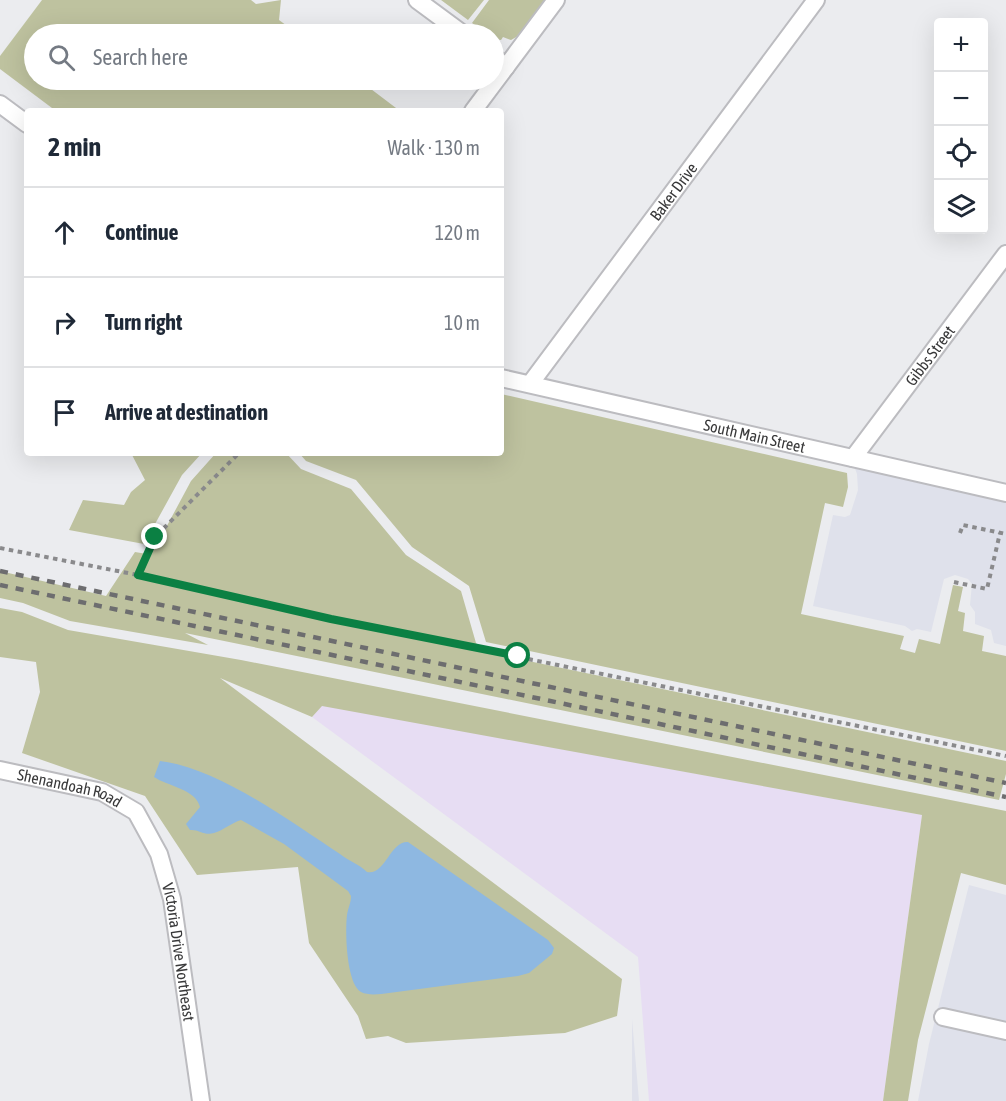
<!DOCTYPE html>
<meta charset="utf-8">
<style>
:root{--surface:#fff;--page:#f2f2f3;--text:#1f2937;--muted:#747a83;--line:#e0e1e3}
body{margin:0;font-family:"Asap Condensed",sans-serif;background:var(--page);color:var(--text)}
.controls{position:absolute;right:18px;top:18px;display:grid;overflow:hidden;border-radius:6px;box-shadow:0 6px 24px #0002}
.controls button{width:54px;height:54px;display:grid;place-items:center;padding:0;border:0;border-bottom:2px solid var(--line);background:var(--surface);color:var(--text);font:30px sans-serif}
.stop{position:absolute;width:18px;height:18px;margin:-14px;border:4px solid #0b8043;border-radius:50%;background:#fff}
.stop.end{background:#0b8043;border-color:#fff;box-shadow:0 2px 6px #0008}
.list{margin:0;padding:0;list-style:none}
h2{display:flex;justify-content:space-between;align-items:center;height:78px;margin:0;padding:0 24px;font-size:26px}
h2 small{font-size:20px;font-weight:400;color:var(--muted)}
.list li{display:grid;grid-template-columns:39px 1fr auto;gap:18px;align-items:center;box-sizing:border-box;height:90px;padding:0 24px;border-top:2px solid var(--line)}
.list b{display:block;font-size:22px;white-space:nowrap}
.list em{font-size:20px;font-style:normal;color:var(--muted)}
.icon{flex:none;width:33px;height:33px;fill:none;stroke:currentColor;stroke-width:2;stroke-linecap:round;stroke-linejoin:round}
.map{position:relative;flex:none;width:1006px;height:1101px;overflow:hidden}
.search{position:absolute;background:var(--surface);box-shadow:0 6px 24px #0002;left:24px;top:24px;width:480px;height:66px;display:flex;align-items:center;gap:15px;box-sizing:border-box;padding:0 21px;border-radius:33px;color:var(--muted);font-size:22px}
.panel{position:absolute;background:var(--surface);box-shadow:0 6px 24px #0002;left:24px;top:108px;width:480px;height:348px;border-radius:6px}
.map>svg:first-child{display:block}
</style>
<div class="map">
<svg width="1006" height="1101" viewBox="0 0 1006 1101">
<rect width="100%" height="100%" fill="#ebecef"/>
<!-- built -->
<path fill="#dfe1eb" d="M832,448L1006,484V646L994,643L991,630L975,624V612L970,605L972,584L968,579L955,575L944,579L931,632L917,629L912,631L905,626L813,606L833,515L845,517L850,515L858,490L857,474L854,466Z
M969,885L1006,895V1101H918L929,1044Z
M632,1019L639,1101H632Z"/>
<!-- industrial -->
<path fill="#e7ddf3" d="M322,705L922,815L883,1101H649L638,957L312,717Z"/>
<!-- green -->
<path fill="#bec29f" d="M42,0H251L256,4L281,0L279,20L294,31L297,28L307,34H34V80H364L363,83L400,111H56L0,69V56Z
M441,0H484L468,20Z
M489,0H545L518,36L511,40L503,37L501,40L494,39V34H488L472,23Z
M501,394L847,473L848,487L843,507L825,503L801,614L904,636L900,649L915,653L919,639L940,644L953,585L963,587L958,611L965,613L963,631L984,636L982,651L1006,656V751L486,642L469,586L412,547L356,480L306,461L299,453H501Z
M131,453H202L182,475L144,544L69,530L83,500L124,505L131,492L145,480Z
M216,453H286L301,469L351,489L406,555L461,591L476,643L485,652L1006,761V774L999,800L185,633L208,645L70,621L23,603L0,598V571L106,596L135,552L147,554L154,550L191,481Z
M0,608L22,612L68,630L241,660L1006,811V885L961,873L918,1040L908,1101H883L922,815L322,706L312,717L220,678L622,979L617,1016L565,1033L406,1043L388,1036L366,1039L358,1016L309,943L298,867L197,875L145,796L22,753L40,692L36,662L0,657Z"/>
<!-- water -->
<path fill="#8eb8e1" d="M160,761C219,768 291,822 340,854C349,861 359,864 367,872C385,876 390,841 408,842L548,940L554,948L552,954L529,973L518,976L389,993C380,994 369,996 361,992C346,983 345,930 347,915C348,908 351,903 351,896L348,891L284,844L241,820C231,823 224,830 214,833C204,836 199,829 190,830L186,824L200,807C196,789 167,786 154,777Z"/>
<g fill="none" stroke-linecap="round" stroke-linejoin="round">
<defs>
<g id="minor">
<path d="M417,0L463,34"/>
<path d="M494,57L506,67"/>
<path d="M0,104L27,124"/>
<path d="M473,111L556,0"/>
<path id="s1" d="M501,378L1006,493"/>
<path id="s2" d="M530,384L816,0"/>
<path id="s3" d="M853,458L1006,254"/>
<path id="s4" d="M0,770L102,792L136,812L159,854L172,899L201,1101"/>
<path d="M943,1017L1006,1031"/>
</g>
</defs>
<!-- minor casing -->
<use href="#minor" stroke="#bcbcc0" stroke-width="20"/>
<!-- path -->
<path stroke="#8a8a8c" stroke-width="4" stroke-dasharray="4.5 4.5" stroke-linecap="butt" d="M960,533L963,525L1006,534
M0,548L138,575L331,619L1006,756
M138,575L155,537L239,453
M954,582L987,589L1000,533"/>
<!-- minor -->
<use href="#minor" stroke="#fff" stroke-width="16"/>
<!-- rail -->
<path stroke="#6d6d6f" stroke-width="4.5" stroke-dasharray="8 8" stroke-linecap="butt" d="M0,571L1006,783
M0,585L1006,797"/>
</g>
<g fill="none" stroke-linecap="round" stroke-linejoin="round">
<!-- route -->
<path stroke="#0b8043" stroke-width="8" d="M155,537L138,575L331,619L518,656"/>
</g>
<g text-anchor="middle" stroke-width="4.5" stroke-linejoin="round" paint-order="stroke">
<!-- street labels -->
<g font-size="16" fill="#39393a" stroke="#fff">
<text dy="6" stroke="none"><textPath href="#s2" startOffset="240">Baker Drive</textPath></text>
<text dy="6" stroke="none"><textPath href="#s3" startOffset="128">Gibbs Street</textPath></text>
<text dy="6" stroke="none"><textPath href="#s1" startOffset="260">South Main Street</textPath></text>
<text dy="6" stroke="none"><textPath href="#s4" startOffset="72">Shenandoah Road</textPath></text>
<text dy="6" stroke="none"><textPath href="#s4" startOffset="292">Victoria Drive Northeast</textPath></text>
</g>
</g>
</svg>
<div class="controls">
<button>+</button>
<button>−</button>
<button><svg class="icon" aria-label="locate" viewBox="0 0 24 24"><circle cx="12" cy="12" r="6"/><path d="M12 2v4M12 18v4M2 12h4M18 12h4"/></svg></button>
<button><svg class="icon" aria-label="layers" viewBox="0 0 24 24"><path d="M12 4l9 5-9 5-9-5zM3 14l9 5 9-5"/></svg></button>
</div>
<div class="stop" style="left:518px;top:656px"></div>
<div class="stop end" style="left:155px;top:537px"></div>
<div class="search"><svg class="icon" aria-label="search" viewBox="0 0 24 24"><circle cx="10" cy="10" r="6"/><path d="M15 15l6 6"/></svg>Search here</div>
<section class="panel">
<h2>2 min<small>Walk · 130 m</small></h2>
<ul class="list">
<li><svg class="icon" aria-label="ahead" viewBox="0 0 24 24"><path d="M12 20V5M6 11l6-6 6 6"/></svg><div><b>Continue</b></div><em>120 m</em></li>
<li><svg class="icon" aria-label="right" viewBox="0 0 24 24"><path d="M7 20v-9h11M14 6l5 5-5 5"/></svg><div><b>Turn right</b></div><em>10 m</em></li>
<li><svg class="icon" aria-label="arrive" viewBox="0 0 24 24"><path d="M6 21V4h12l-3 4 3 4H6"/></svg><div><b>Arrive at destination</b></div></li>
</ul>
</section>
</div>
